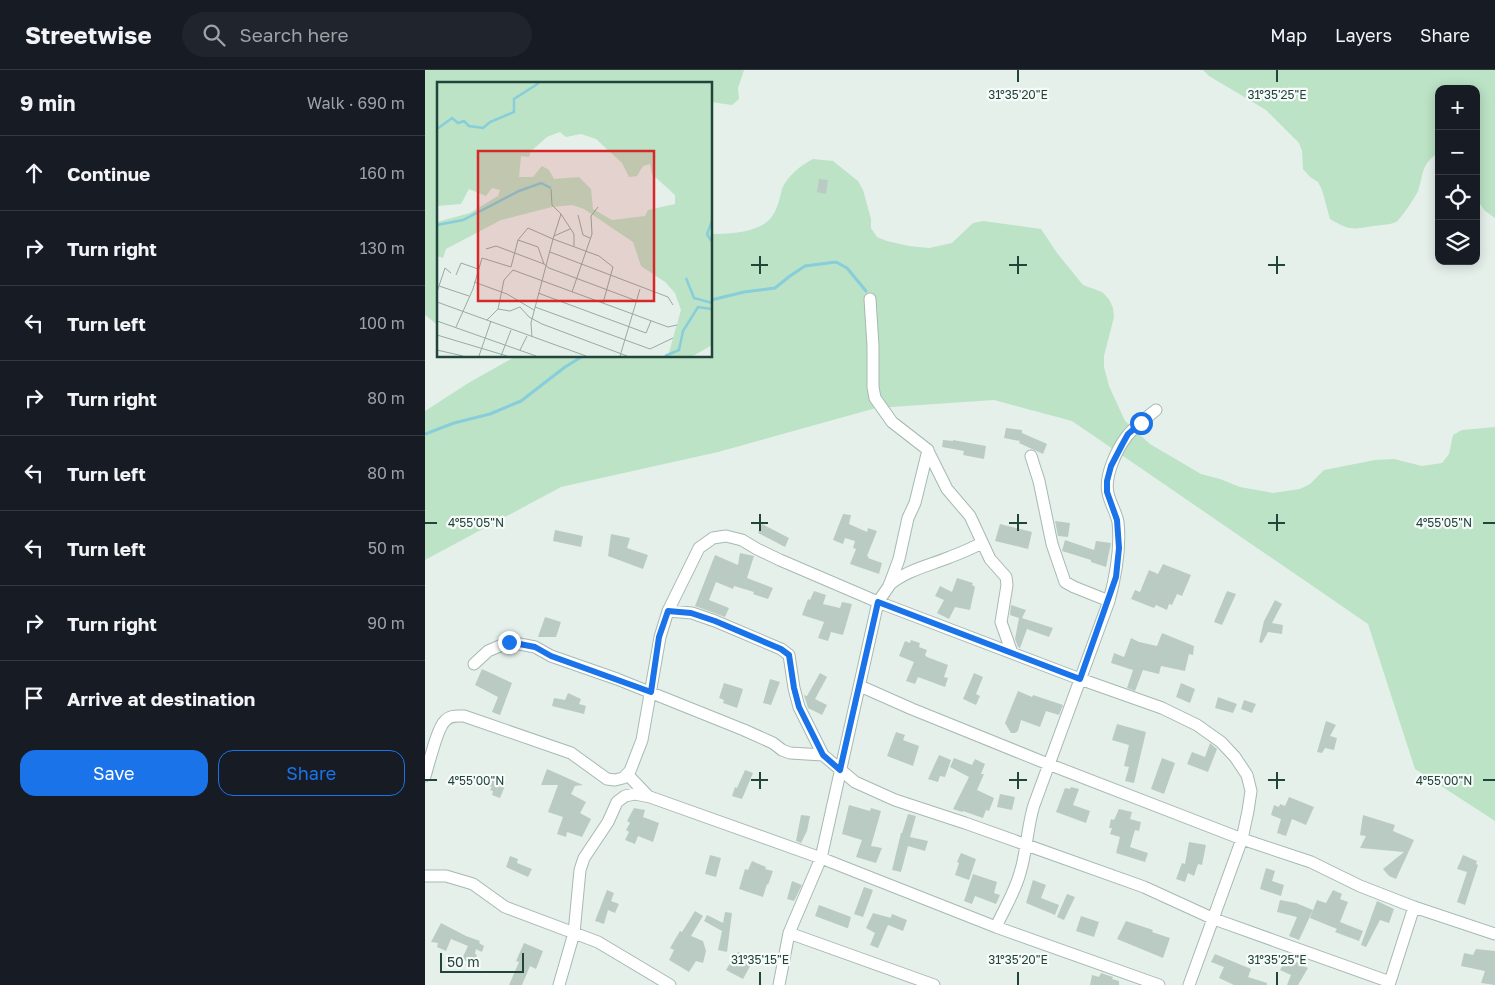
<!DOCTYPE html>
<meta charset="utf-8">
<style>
:root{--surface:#171b24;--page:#20242c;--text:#f1f3f6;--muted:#9ea1a6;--line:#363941;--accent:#1a73e8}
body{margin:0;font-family:"Golos Text",sans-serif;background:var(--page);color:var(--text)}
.controls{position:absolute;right:15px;top:15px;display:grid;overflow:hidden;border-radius:10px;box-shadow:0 2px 12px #0003}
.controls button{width:45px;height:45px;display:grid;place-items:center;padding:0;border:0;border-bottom:1px solid var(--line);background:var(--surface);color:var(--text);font:25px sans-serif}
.scale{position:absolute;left:15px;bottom:12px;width:84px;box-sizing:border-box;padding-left:5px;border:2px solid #21443b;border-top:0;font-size:14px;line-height:18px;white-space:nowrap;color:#21443b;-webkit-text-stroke:4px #f6fbf9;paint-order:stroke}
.stop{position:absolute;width:15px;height:15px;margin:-11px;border:4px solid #1a73e8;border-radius:50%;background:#fff}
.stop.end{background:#1a73e8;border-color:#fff;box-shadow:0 1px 5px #0008}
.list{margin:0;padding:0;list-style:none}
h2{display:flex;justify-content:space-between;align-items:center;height:65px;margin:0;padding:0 20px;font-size:21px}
h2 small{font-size:16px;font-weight:400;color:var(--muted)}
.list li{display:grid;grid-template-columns:32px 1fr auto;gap:15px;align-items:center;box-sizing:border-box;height:75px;padding:0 20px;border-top:1px solid var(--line)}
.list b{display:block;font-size:19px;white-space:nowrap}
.list em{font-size:16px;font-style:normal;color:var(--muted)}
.actions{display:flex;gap:10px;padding:15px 20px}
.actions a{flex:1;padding:11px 0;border:1px solid var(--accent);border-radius:15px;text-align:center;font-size:18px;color:var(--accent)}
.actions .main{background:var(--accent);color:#fff}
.icon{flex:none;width:28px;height:28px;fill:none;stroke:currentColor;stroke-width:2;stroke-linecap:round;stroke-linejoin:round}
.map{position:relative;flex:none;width:1070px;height:915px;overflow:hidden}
header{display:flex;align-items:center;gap:30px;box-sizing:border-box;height:70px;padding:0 25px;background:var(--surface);border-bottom:1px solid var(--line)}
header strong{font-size:24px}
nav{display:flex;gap:28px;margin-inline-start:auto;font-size:18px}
.search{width:350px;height:45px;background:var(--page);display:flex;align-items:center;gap:12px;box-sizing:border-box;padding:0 18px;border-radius:28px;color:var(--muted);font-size:19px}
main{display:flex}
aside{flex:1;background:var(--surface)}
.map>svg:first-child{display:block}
</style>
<header>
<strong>Streetwise</strong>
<div class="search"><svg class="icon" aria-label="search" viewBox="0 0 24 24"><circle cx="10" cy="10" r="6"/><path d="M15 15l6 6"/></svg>Search here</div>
<nav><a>Map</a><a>Layers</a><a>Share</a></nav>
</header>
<main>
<aside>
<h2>9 min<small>Walk · 690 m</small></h2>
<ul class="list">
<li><svg class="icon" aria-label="ahead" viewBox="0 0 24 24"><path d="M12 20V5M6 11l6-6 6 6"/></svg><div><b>Continue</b></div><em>160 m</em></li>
<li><svg class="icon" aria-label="right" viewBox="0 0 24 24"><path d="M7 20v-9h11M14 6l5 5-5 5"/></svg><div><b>Turn right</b></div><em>130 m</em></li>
<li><svg class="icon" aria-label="left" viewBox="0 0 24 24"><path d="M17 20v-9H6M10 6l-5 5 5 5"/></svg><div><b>Turn left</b></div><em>100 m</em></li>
<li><svg class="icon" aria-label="right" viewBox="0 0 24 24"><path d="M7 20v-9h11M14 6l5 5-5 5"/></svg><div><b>Turn right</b></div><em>80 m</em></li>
<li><svg class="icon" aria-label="left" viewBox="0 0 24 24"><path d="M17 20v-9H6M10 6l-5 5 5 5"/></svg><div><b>Turn left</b></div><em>80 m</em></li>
<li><svg class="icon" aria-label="left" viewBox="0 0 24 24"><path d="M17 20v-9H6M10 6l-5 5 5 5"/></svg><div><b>Turn left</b></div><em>50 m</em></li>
<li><svg class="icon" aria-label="right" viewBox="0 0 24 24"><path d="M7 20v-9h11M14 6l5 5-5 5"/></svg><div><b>Turn right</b></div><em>90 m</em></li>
<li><svg class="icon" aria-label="arrive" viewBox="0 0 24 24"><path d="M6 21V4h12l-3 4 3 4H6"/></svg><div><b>Arrive at destination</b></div></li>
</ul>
<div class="actions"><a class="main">Save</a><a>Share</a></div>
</aside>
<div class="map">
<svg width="1070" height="915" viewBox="0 0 1070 915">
<rect width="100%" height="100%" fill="#e5f0eb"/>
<!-- green -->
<path fill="#bce3c6" d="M0,0H319L313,18L314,29L307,35L286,32V14H14V256L0,245Z
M778,0H1070V148L1059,140L1054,132V102L1051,81V19H1014V82C996,94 999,103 993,121C991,126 975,150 971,152C965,155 955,155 948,156C926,160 924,160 905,149L897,120L893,112L885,107L878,99L877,81L874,73L841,40L784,6Z
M388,89L408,91L433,111L438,120L446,149V158L452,167L462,171L484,176L504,178L527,173L548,153L558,151L616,159L632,183L658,215L677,222L684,229L688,238L689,247L679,286V297L684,316L700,351L725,374L776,404L795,409L815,417L848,423L875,419L885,414L899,400L950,390L969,389L997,396L1017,393L1024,384L1028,365L1037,360L1070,357V751L990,699L943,554L647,351L569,330L451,338L293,382L136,417L0,490V341L45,312L91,286H286V164C305,164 337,163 348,145C353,137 355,127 357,119C362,106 376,95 388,89Z"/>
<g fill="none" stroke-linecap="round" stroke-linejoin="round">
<!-- stream -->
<path stroke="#87cdda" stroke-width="3" d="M286,230L319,222L350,218L365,206L380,196L411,192L422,198L441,221
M0,364L29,353L65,344L96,331L140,297L158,286"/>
</g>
<!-- building -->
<path fill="#bacbc4" d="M394,109L403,110L401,124L392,122Z
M581,358L597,360V363L622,374L618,384L594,373L595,371L579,368Z
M518,370L528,371V370L561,376L559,389L538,385L539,381L517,377Z
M418,444L426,445L424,454L442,462L443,458L452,461L442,486L444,487L443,488L457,493L454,504L425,494L431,479L428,478L430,471L420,468L418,474L408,470Z
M630,451L645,453L643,467L633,466Z
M337,454L364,468L360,477L333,463Z
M575,454L607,462L603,479L570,471Z
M130,460L158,466L156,477L128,471Z
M186,464L205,468L202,478L223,485L218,499L183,486Z
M640,470L669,480L671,471L686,473L681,497L666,492V490L637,481Z
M315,483L329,486L322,508L348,518L343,529L328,524L329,522L309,516L308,519L291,512L284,530L304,538L300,547L270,536L290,485L313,495Z
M738,494L766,505L757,526L752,524L747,535L744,534L742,540L731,535L729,538L706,529L710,520L715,522L724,500L733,504Z
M532,508L548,513L547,515L550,517L545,540L530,537L524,549L512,543L519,530L510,526L515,516L527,522Z
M389,521L401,525L398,534L415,538L417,532L427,534L418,565L406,562L403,571L393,568L399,552L377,545L383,529L385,530Z
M802,521L811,524L797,555L789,552Z
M850,530L857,534L847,553L858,555L857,564L843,562L837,573L834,572L839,551Z
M586,535L601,540L597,548L628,558L624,567L602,559L595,578L593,577L590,569L594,548L585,545Z
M120,547L136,552L131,567H113Z
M737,563L769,576L768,585L764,584L760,601L736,596L734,604L718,600L710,621L702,618L708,600L686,593L689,583L699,587L706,568L714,572L732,576Z
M486,570L495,573L494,577L502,580L500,585L502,587L523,595L519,607L523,608L520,617L493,607L490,614L481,611L489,592L474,586L480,571L485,573Z
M57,599L87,613L75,645L67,642L73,627L50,615Z
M395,603L402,607L390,629L402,635L397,645L383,638L379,625L382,626Z
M549,603L558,607L551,624L555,626L551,635L538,629Z
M345,609L355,612L346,635L338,633Z
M299,613L318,619L312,638L298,633L299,630L294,628Z
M756,613L770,619L765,633L751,627Z
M593,621L607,627L608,625L638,635L634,645L621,641L615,657L596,650L593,661L590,663H586L580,653Z
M143,623L156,629L154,634L161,636L159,644L127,636L129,628L140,630Z
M793,627L812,634L808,643L790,638Z
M819,630L831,634L827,643L816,639Z
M901,651L911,655L905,666L912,668L909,680L900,678L897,683L892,682Z
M692,654L721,662L709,713L700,711L704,697L699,696L704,675L687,670Z
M471,662L480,665L478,670L494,676L488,696L462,686Z
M785,673L792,679L783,702L762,694L767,682L780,687Z
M514,685L526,690L520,707L515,706L513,712L503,709Z
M529,688L547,695L550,689L560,694L556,704H559L552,720L569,728L564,741L561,740L558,748L538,741L537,742L528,739L544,707L525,697Z
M737,688L750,693L739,724L726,719Z
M122,699L158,715L150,716L146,724L161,732L155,743L166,749L157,767L142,762L141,767L132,764L138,747L123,742L133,715H116Z
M320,700L328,703L317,729L307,726L310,717L312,718Z
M66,708L81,713L75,728L67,725L68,721L65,720L67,717L63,716Z
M646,717L654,719L648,735L665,741L661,753L631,742L640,718L645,719Z
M575,724L590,727L587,740L572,737Z
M864,727L889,737L881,755L867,749L861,766L852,763L856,749L846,745L849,735L854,737L855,734L860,736Z
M424,735L445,741L446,738L456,741L446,776L457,778L451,793L431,787L437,770L417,764Z
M209,738L220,740L218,747L234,753L228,772L213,766L210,774L200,770L204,762L201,760L205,753L202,751Z
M694,739L707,742L705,749L716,752L714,761L710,760L705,777L723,783L720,792L691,783L695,767L685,764L687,758H684L686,749L689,750Z
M483,744L491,746L485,767L503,771L500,781L483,776L476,802L467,800L476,763H477Z
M376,745L385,746L382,761L376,773L371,771Z
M938,745L970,755L968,761L989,770L971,809L964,806L958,799L979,782L935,778L941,766L935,765Z
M764,772L781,775L777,795L773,794L769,806L763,803L760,812L751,809L757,793L760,794Z
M536,783L551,789L544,810L530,805L534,793L532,792Z
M285,785L296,788L291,807L280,804Z
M1038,785L1052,791L1051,794L1053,795L1040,835L1032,832L1042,802L1032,799Z
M85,786L93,789L92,793L107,799L103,807L81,797Z
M327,791L341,797L340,799L348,801L343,815L342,814L338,827L314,819L320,799L323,800Z
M841,798L850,801L847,811L859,815L856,826L835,819Z
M548,804L572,812L569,823L575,825L571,834L550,826L547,834L539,831Z
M608,810L621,815L616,828L634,835L630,845L601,833Z
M367,811L377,815L369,831L362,829Z
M439,817L448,820L438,847L429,844Z
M182,820L189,823L186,831L194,834L190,843L183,840L179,854L170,851Z
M908,820L917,824L915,829L923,832L915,852L938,861L934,871L910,862L912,859L885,848L892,830L901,833Z
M642,824L650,827L639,850L632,847Z
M855,830L871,833L888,840L874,870L864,866L872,847L852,842Z
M952,831L969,839L964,853L955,850L941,877L936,875Z
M394,835L426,847L423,858H422L390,846Z
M270,841L278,846L266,866L278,871L281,881L278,893L271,891L264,902L244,890L249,880L245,878L255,861L257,862Z
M300,842L307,843L302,882L293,880L297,861L279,851L282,845L298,853Z
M448,843L466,848L453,878L445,875L450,863L441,858Z
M467,844L482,850L478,861L463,855Z
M656,846L674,852L669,867L651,861Z
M701,851L728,860L727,862L745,868L738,888L692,869Z
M16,853L41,866L55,871L54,873L59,876L57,882L51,879L50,884L52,885L48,894L37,889L43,876L26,869L21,881L12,877L13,873L6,872Z
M99,873L118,881L111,899L105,896L97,915H84L94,892L91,891Z
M1051,879L1070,881V915L1056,913L1060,901L1036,896L1039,883L1048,885Z
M313,882L329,889L318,909L301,900L307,890L310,891Z
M790,884L826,899L823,907L842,913V915H809L794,908L799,897L786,892Z
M862,887L883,898L873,915H862L866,905L855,900Z
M676,903L688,907L687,909L694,911V915H665L667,905L674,907Z"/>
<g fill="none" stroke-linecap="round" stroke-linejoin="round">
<defs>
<path id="street" d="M445,229L448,276V317L450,328L467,352L503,380L490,433L483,448L474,489L464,516L453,532L655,609L737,638L772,655L796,672L810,687L822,705L826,721L823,741L817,769L764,915
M503,381L522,419L545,446L565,489L581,507L582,515L576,552L587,583
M606,386L614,411L627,474L640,512L649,517L684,531
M464,515C482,500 503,496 525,487C536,483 547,478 557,473
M243,541L267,543L290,551L356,579L364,585L369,618L374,637L398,685L430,712L470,730L540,753L719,817L789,849L965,912
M49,594L63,581L84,572L110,577L126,586L192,609L319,660L348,673L357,680L365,683L398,685
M435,616L487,639L623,694L817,769L886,792L935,816L989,837L1070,864
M202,704L223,726
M0,706C4,694 12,658 20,651C25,645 32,646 39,646L146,683L182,709L190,710L198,708L205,701L217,670L235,567L243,541L274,478L288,468L301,466L317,470L332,479L355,490L453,532L396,788L364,863L354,915
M0,806H21L48,814L80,837L173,872L245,915
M571,857C579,839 590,822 595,803C602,781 602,757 609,735L684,531C691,505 696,479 693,452C691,442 685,433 683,423C679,406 692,379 702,366C710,356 721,348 731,340
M364,863L509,915
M134,915L149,863L155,800L159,788L183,752L192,732L200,726L210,724L225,727L396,788L571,857L734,915
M964,915L989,837"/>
</defs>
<!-- street casing -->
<use href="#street" stroke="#a6b9b3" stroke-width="13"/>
<!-- street -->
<use href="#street" stroke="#fff" stroke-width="11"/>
</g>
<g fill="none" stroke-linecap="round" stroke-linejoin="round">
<!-- route -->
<path stroke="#1a73e8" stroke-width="6" d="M84,572L110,577L126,586L226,622L234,567L243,541L266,543L290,551L356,579L364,585L369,618L374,637L398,685L415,700L453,532L655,609L691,507L694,478L692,450L682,422V411L686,396L698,373L703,364L716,353"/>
</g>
<!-- ticks -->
<path fill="none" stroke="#21443b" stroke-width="2" d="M593,0V12M852,0V12M335,186V204M593,186V204M852,186V204M326,195H343M584,195H602M843,195H860M335,444V461M593,444V461M852,444V461M0,453H12M326,453H343M584,453H602M843,453H860M1058,453H1070M335,702V719M593,702V719M852,702V719M0,710H12M326,710H343M584,710H602M843,710H860M1058,710H1070M335,902V915M593,902V915M852,902V915"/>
<!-- overview -->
<g transform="translate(12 12)">
<rect width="275" height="275" fill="#e5f0eb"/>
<path d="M0,1H275V263L256,274H231L244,228L238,211L228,200L204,184L196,160L147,127L135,123L115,125L64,138L9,167L6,176L0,174V140L33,131L61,114L63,108L55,106L49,114L32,107L24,122L0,124ZM123,50L129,55L144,52L159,57L185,81L192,95L200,94L206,84L213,82L215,92L238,113V122L211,128L208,134L175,138L156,127L154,107L142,95L117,97L112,88L105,84L96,95H82L84,74L92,75L94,69L110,55Z" fill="#bce3c6" fill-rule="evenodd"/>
<path fill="none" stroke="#87cdda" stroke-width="2.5" d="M0,47L15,36L21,41L27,39L32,44L46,46L53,40L77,30V17L102,1M275,139L270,152L275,160M0,143L26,138L82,109L104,101L114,106M249,196L257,216L275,221M228,274L242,268L246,249L261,225L275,227"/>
<path fill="none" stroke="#97aba5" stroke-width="1" d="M114,107L115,123L124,132L116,157L162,174L176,185L166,221M124,132L137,152V164M141,133L146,153L153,156M117,154L133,147M81,158L101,165L107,182L112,186L200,219M49,167L59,164L107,182M113,170L231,215L236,223M19,193L24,181L41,187M37,200L70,212L97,228M2,204L32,214M0,210L8,186L14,191M135,210L155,152L154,134L161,125M101,211L209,251L214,239M0,220L149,274M98,225L213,267L236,256M61,227L73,229L83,225L92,235L105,242L190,274M50,238L61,227L67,198L76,188L231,245L240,243M0,239L99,274M19,245L36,207L45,176L74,185L81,158L91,146L116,157L94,241L95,255M0,253L70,274M0,268L26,274M83,268L90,254M42,274L54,239M64,274L74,248M183,274L203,207"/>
<path fill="#d62828" fill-opacity="0.15" stroke="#d62828" stroke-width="2.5" d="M41,69H217V219H41Z"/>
<rect width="275" height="275" fill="none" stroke="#21443b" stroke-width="2.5"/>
</g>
<g font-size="12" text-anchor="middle" fill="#21443b" stroke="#f6fbf9" stroke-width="4.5" stroke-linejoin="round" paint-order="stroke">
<text x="593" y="29">31°35'20"E</text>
<text x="852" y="29">31°35'25"E</text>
<text x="51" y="457">4°55'05"N</text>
<text x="1019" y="457">4°55'05"N</text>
<text x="51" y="715">4°55'00"N</text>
<text x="1019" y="715">4°55'00"N</text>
<text x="335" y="894">31°35'15"E</text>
<text x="593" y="894">31°35'20"E</text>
<text x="852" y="894">31°35'25"E</text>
</g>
</svg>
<div class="controls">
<button>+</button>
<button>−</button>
<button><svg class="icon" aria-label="locate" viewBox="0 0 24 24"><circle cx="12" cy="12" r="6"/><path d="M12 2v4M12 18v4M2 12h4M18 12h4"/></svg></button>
<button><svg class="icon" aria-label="layers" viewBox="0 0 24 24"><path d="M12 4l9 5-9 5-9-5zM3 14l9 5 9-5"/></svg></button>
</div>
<div class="scale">50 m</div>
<div class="stop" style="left:716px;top:353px"></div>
<div class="stop end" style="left:84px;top:572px"></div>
</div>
</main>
